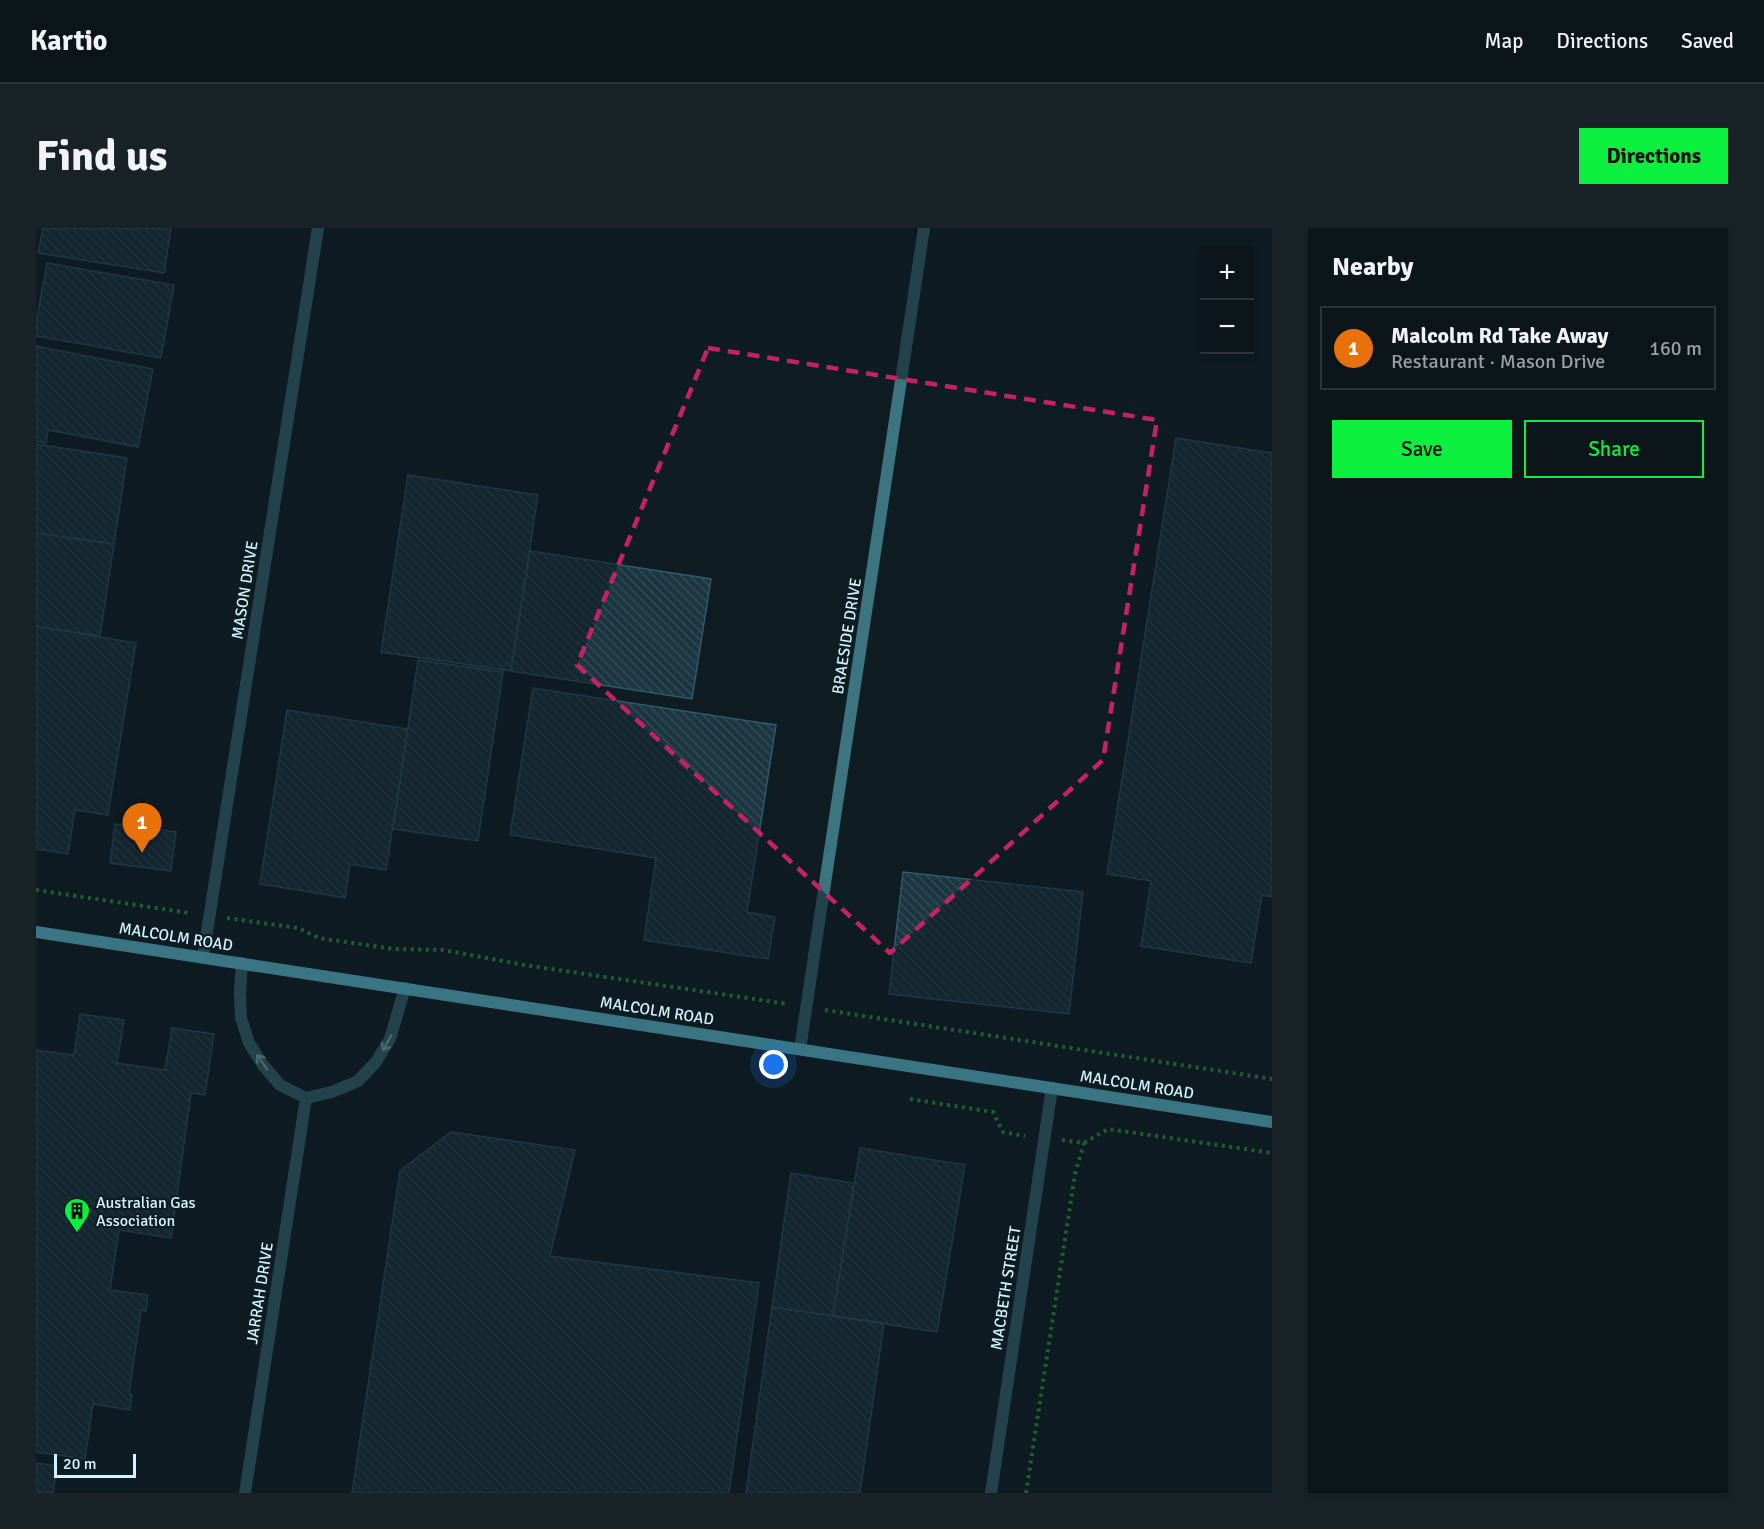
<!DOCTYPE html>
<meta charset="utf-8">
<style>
:root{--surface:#0b151a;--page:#192227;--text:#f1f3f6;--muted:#9a9fa2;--line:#2b3439;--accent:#0bf03f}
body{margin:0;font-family:Signika,sans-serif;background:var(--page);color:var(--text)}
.controls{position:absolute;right:18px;top:18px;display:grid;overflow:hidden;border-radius:0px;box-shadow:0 3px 9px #0003}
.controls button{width:54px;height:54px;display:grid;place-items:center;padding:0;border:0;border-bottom:2px solid var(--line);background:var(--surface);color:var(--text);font:30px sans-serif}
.scale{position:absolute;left:18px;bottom:15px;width:82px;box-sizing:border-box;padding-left:6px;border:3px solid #d2f3fd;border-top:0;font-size:16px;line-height:21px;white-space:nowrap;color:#d2f3fd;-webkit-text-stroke:4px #0f1c22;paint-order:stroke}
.you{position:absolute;left:738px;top:837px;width:21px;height:21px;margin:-15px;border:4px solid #fff;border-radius:50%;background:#1a73e8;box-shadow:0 0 0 9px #1a73e833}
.badge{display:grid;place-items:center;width:39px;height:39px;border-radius:50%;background:var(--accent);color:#fff;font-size:20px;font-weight:700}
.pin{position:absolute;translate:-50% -50px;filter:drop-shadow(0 2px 3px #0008)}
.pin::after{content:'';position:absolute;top:32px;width:21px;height:18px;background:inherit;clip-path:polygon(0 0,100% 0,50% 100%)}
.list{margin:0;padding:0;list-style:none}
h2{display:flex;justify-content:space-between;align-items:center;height:78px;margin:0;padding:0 24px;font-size:26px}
h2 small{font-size:20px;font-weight:400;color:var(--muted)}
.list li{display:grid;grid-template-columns:39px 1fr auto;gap:18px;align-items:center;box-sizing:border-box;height:84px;margin:0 12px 12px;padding:0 12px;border:2px solid var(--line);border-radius:0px}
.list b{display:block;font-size:22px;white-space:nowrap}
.list p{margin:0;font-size:20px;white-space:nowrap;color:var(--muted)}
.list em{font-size:20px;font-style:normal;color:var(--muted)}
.actions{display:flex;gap:12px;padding:18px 24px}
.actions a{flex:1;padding:14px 0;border:2px solid var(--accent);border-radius:0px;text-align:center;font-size:21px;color:var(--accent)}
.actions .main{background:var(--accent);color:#111}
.map{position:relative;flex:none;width:1236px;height:1265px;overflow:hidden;border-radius:0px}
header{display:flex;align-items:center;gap:36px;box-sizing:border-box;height:84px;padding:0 30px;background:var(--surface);border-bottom:2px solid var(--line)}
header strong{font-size:28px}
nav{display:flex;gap:33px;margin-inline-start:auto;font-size:21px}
.intro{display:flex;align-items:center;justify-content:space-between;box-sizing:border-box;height:144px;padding:0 36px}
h1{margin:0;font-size:42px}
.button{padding:15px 27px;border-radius:0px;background:var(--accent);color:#111;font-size:21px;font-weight:700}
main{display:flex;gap:36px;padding:0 36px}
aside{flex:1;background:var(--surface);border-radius:0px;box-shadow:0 3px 9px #0003}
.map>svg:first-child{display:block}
</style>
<header>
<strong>Kartio</strong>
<nav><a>Map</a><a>Directions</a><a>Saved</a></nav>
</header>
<div class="intro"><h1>Find us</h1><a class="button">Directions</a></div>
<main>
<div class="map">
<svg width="1236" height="1265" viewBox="0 0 1236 1265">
<defs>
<pattern id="building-back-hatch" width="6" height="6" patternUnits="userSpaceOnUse" patternTransform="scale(1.5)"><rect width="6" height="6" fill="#1c3642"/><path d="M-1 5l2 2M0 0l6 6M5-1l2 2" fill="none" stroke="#314a55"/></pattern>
</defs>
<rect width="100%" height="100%" fill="#0f1c22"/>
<!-- building -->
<path fill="url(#building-back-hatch)" stroke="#2f596d" stroke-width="1.5" d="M7,0H135L128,45L2,25Z
M11,35L138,57L125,130L0,108V95Z
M0,118L117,141L102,219L12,202L10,215L0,213Z
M1140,210L1236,225V669L1226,667L1215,735L1105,718L1115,653L1071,646Z
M0,216L91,230L78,316L0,305Z
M372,247L502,267L475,443L345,424Z
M0,305L78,316L64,408L0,398Z
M494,323L675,351L656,471L475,443Z
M0,398L100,415L72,587L39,582L32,626L0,621Z
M382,432L467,444L442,613L357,601Z
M497,460L740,497L711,684L739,689L732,731L608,712L620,630L474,607Z
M251,482L372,501L350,642L314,636L309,670L224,656Z
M79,596L140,604L135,643L74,635Z
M867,644L1047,664L1033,786L853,766Z
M44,786L88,792L81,835L129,842L136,800L178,806L169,867L155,865L135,1010L83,1002L74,1062L112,1067L110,1083L105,1082L93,1166H96L94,1182L57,1176L49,1231L0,1224V822L38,827Z
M415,904L539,922L514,1028L723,1055L693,1265H316L364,943Z
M824,920L929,937L901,1104L797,1088Z
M755,945L818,955L797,1088L736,1079Z
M736,1079L848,1095L824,1265H710Z
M0,1235L21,1238L17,1265H0Z"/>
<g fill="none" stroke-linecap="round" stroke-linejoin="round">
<!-- path -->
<path stroke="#34af3c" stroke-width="4" stroke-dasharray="3 4.5" stroke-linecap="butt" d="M0,662L154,685
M191,690L262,700L283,710L357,721L407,722L488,737L752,776
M789,782L1236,851
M874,871L957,884L967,904L989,908
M1026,912L1048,915L1072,901L1236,925
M990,1265L1039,946L1048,915"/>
<!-- street -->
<path stroke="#3c747f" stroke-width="12" d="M167,729L282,0
M206,735L204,764L205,790L213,815L227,837L244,857L270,870L296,864L322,853L340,834L354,811L369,760
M764,821L888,0
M209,1265L270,870
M955,1265L1016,860"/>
<!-- secondary -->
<path stroke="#6ee3f8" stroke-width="12" d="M0,704L1236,894"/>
</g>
<!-- one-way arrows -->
<defs><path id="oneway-shaft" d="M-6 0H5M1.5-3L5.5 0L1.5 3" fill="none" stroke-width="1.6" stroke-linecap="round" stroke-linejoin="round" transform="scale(1.5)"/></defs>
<g stroke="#96c0cb">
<use href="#oneway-shaft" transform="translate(351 815) rotate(119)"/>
<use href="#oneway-shaft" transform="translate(226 834) rotate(-125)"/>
</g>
<!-- marked area -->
<path d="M0 0H1236V1265H0ZM672,120L1121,192L1067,532L854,725L541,437Z" fill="#0f1c22" fill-opacity=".55" fill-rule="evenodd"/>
<path fill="none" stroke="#c32363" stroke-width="4.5" stroke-dasharray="12 8" stroke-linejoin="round" d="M672,120L1121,192L1067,532L854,725L541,437Z"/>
<!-- icons -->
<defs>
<symbol id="building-pin" viewBox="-11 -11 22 30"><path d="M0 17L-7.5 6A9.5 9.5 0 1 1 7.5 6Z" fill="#0bf03f" stroke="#0f1c22"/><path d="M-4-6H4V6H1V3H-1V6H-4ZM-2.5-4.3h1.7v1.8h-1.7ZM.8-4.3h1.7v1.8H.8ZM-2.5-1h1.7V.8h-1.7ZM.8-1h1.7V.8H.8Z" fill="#111"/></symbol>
</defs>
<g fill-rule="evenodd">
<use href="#building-pin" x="26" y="968" width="30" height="40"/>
</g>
<g text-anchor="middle" stroke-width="4.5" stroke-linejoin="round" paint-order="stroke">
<!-- street labels -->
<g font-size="16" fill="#d2f3fd" stroke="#0f1c22">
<text transform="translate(208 362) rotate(-81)" y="6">MASON DRIVE</text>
<text transform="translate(810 408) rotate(-81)" y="6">BRAESIDE DRIVE</text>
<text transform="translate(140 708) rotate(9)" y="6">MALCOLM ROAD</text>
<text transform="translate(621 782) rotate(9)" y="6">MALCOLM ROAD</text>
<text transform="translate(1101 856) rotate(9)" y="6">MALCOLM ROAD</text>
<text transform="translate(969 1060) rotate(-81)" y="6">MACBETH STREET</text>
<text transform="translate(223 1065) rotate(-81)" y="6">JARRAH DRIVE</text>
</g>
<!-- poi labels -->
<g font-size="16" fill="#d2f3fd" stroke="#0f1c22" text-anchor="start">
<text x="60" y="980">Australian Gas<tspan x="60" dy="18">Association</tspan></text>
</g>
</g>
</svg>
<div class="controls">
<button>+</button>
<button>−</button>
</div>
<div class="scale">20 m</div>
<div class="you"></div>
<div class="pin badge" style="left:106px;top:625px;background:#e8710a">1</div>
</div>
<aside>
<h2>Nearby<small></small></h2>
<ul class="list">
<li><span class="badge" style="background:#e8710a">1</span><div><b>Malcolm Rd Take Away</b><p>Restaurant · Mason Drive</p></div><em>160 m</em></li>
</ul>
<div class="actions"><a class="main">Save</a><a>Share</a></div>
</aside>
</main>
